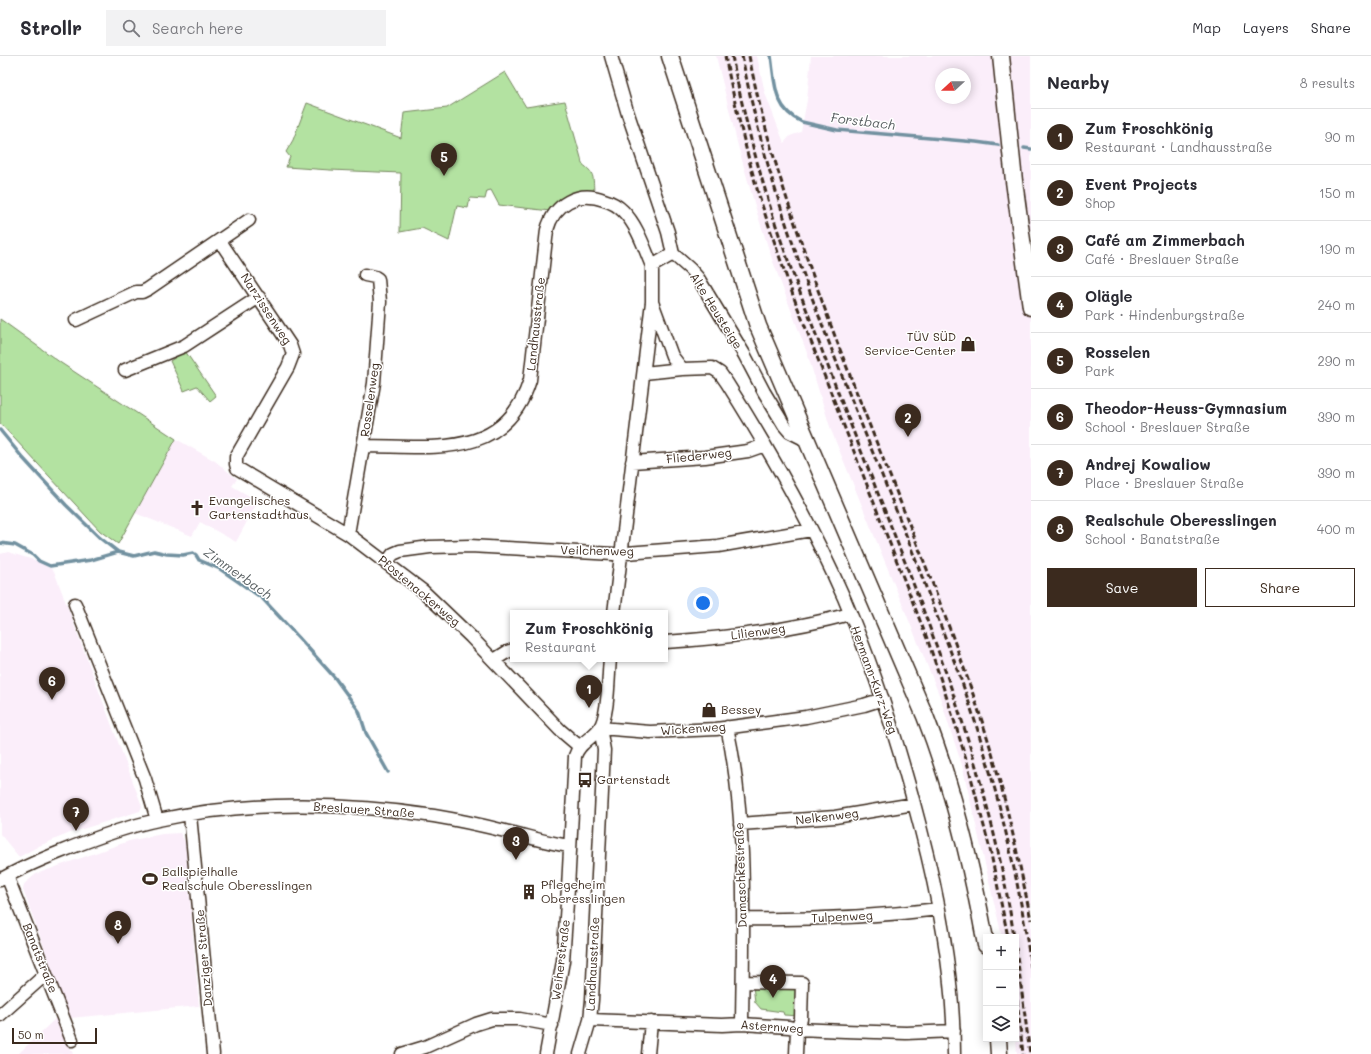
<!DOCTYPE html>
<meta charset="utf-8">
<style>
:root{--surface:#fff;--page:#f2f2f3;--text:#2b2b33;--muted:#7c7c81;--line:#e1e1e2;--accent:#3b2a1e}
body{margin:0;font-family:Mali,sans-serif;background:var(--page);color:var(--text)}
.controls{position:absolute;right:12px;bottom:12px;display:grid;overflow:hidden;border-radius:0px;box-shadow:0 2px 10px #0003}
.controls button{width:36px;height:36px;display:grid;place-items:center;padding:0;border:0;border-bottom:1px solid var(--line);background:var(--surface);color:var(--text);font:20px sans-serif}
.compass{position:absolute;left:935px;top:12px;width:36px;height:36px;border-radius:50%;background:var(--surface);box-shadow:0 2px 10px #0003;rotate:249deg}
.scale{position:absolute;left:12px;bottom:10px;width:85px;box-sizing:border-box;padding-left:4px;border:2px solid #3b2a1e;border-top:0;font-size:11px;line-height:14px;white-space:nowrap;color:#3b2a1e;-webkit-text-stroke:3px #fff;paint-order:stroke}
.you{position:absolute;left:703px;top:547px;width:14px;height:14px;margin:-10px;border:3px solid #fff;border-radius:50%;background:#1a73e8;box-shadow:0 0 0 6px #1a73e833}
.badge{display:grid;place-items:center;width:26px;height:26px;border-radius:50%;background:var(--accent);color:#fff;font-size:13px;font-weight:700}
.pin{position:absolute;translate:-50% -33px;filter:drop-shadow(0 1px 2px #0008)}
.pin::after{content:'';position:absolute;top:21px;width:14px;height:12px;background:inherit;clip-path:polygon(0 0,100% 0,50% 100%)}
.popup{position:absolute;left:510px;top:554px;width:158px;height:52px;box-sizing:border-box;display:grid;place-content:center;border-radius:0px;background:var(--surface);filter:drop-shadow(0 1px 3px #0005);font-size:13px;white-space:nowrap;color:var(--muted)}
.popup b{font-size:15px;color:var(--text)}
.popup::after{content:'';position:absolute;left:50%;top:100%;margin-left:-8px;border:8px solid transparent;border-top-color:var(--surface)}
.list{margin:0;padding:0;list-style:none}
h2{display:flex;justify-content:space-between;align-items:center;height:52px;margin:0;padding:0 16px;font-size:17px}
h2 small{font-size:13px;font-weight:400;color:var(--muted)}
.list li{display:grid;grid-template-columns:26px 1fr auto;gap:12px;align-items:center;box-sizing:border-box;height:56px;padding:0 16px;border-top:1px solid var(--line)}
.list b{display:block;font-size:15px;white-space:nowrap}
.list p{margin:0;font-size:13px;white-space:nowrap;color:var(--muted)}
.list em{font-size:13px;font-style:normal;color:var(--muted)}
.actions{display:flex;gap:8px;padding:12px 16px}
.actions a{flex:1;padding:9px 0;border:1px solid var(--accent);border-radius:0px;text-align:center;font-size:14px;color:var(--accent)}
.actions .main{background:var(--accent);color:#fff}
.icon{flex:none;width:22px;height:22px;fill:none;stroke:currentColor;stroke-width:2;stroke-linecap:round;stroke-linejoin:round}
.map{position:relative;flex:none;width:1031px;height:998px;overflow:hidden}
header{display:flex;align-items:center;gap:24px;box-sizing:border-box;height:56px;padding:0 20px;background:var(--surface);border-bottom:1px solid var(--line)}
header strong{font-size:19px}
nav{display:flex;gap:22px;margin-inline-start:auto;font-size:14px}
.search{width:280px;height:36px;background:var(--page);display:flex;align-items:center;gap:10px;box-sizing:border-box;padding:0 14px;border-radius:0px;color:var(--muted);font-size:15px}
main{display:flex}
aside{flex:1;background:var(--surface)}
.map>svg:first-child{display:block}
</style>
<header>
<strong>Strollr</strong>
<div class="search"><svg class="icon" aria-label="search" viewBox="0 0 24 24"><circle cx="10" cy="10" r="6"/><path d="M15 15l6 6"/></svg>Search here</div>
<nav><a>Map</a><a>Layers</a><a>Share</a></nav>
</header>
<main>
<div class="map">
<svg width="1031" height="998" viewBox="0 0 1031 998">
<rect width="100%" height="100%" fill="#fff"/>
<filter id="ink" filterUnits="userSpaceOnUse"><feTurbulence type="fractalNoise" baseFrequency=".025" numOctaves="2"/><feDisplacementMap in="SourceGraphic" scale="8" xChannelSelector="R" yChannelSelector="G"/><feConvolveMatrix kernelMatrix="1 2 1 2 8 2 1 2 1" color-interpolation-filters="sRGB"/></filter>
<g filter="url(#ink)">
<!-- built -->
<path fill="#fbeefa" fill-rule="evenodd" d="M716,0H757L765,37L784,87L790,80L801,76L807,44L811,0H1031V998H1017L1016,983V881H1002L962,709L949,670L940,641L919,589L831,374L807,297L772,203L757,157L738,90ZM941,18H965V42H941Z
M176,383L215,405L237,423L232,430L258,445L236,486L200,466L192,480L135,457Z
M8,496L40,506L54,515L142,750L140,755L70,777L39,790L19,801L0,778V498Z
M180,777L185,786L199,950L70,962L66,982L73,998H18L56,962L63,943L23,834L24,828L36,818L129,785L162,778Z"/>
<!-- green -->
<path fill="#b3e2a1" stroke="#778660" d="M505,16L526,51L565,45L581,102L582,108C595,117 593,121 594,136L550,155L499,149L491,134L487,135L485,143L470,142L468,152L457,150L449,185L422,172L400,176L401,117L330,114L286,111L290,101L286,96L293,84L307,47L401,82L404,57L447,52Z
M0,263L61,307L176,383L118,488L100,475L0,367Z
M185,295L216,340L210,345L197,330L184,335L170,305Z
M753,930L797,931L799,960L784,959L783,956L761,953L755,946Z"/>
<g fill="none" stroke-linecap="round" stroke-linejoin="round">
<!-- stream -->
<path stroke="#7291a0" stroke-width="3.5" d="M771,0C775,26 773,53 802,66L837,74L976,86L998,89
M1024,92L1031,93
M0,374L22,401L66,449L100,482L118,496
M0,487L15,489L33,499L39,505L50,510L91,504L118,496L134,500L154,495L167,498L183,499L193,497L196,499L199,504L220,513L262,542L300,583L335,622L359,655L366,677L388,716"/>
<defs>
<path id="street" d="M611,0L627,55L668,176L673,198L690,213L698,222L744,298L764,336L784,369L790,376L806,384
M220,185L276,268L290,289L293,298L288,311L236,401V408L237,412L348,478L423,535L471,581L560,674L580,691
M652,246L672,300L682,313L712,312L720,317L727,327C770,395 811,467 844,542C876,617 901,695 921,774C940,847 954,923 954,998
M76,264L136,236H142L148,233L249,164
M125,314L184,290L259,241
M644,317L682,313
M364,390C431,390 505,405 530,324L547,174C554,148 578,134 604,144C611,146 618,150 623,155C637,169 644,191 652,210
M632,406L705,401L748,395L765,389
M348,478L374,327L380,246L378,223L375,221L365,219
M387,506L393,498L400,495L430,491L470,490L613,498L718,490L811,474
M75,548L145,723L157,764
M614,557L652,246V210L673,198
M665,586C728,582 790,574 850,558
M494,604L507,596L513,594
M727,671C748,767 743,870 742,968
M600,672L650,676L716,673L806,661L864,649L883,643
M190,759L213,998
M740,768L835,761L914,748
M7,820L72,984
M0,824C19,813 40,804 60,796C92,783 124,771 158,764C248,745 343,746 434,760C458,764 481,769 505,775C527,780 547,787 570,790
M744,863C809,864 874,861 939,853
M743,926L802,927L801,963L797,973L796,998
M0,959L46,918
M590,964L722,969L742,968L789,971L797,973L845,975L906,977L954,975
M402,998L425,991L476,968L492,963H520L552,969
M546,998L563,905L568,832L575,700C579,687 591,683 599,673C609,660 608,621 610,603
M580,998L590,964L592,944L604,694L600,672
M648,998L651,966"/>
<path id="secondary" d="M670,0L758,270L925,660C954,734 972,811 986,889
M1001,0L1014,125L1031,251
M998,983L999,998"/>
</defs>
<!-- street casing -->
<use href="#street" stroke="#3b2a1e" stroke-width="15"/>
<!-- secondary casing -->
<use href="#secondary" stroke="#3b2a1e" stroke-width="19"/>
<!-- street -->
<use href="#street" stroke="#fff" stroke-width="12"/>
<!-- secondary -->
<use href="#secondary" stroke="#fff" stroke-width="16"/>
<!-- rail -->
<path stroke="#3b2a1e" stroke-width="3" stroke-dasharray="6 3" stroke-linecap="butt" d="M725,0C735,48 746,96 760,143C771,176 782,209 794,242L928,585L954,664L967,706L990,793L1008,881
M732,0C741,47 753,94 767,140C780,186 798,231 815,276C889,475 983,670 1014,881
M742,0C771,155 835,301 893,447C908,482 921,519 935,555C948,589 962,624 973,659C999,741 1020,826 1031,912
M749,0C761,63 780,124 801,185C854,344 926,496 979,656C1002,724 1017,794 1031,864
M1016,892L1030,998
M1016,935L1023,998"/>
</g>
</g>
<!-- icons -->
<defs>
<symbol id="shop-bare" viewBox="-9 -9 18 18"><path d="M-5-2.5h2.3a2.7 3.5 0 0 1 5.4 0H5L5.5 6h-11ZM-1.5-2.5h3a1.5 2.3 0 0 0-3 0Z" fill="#3b2a1e" stroke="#fff" stroke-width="2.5" paint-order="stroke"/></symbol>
<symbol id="church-bare" viewBox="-9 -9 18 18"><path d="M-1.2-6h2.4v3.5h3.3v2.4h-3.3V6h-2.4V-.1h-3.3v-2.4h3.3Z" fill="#3b2a1e" stroke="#fff" stroke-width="2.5" paint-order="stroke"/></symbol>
<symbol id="bus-bare" viewBox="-9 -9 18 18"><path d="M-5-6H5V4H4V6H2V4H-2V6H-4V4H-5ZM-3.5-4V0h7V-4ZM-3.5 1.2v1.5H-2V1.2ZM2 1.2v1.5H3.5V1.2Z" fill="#3b2a1e" stroke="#fff" stroke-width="2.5" paint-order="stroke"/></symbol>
<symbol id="stadium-bare" viewBox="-9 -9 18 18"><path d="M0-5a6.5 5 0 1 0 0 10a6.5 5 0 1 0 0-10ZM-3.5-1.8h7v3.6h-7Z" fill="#3b2a1e" stroke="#fff" stroke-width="2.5" paint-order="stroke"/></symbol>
<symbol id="building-bare" viewBox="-9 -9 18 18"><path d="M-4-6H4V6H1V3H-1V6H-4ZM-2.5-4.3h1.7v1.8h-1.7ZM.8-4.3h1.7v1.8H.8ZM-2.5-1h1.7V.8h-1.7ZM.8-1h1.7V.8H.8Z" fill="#3b2a1e" stroke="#fff" stroke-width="2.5" paint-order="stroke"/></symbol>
</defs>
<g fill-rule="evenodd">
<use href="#shop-bare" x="957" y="277" width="22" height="22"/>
<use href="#church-bare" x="186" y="441" width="22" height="22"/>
<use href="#shop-bare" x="698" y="643" width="22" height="22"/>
<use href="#bus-bare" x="574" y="713" width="22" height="22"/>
<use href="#stadium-bare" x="139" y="812" width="22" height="22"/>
<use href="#building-bare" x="518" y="825" width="22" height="22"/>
</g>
<g text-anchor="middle" stroke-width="3" stroke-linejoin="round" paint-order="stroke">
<!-- street labels -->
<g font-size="12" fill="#3b2a1e" stroke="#fff">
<text transform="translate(266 253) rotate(57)" y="4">Narzissenweg</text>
<text transform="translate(716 255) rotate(58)" y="4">Alte Heusteige</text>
<text transform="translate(536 268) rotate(-84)" y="4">Landhausstraße</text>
<text transform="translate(370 344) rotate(-82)" y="4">Rosselenweg</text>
<text transform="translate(699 400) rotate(-6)" y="4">Fliederweg</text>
<text transform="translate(597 495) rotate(1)" y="4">Veilchenweg</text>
<text transform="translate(419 535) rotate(40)" y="4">Pfostenackerweg</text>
<text transform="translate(758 576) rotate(-8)" y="4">Lilienweg</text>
<text transform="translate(874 624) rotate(70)" y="4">Hermann-Kurz-Weg</text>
<text transform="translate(693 673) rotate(-4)" y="4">Wickenweg</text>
<text transform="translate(364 754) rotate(4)" y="4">Breslauer Straße</text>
<text transform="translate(827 761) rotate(-7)" y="4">Nelkenweg</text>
<text transform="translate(741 819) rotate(-92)" y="4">Damaschkestraße</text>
<text transform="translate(842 861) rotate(-3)" y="4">Tulpenweg</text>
<text transform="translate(40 902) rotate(68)" y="4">Banatstraße</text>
<text transform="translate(204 902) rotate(-95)" y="4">Danziger Straße</text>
<text transform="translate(561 904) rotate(-83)" y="4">Weiherstraße</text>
<text transform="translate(593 908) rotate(-87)" y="4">Landhausstraße</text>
<text transform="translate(772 971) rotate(4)" y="4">Asternweg</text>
</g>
<!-- poi labels -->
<g font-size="12" fill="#3b2a1e" stroke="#fff" text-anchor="start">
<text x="956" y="285" text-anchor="end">TÜV SÜD<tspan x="956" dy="14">Service-Center</tspan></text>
<text x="209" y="449">Evangelisches<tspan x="209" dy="14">Gartenstadthaus</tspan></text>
<text x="721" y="658">Bessey</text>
<text x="597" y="728">Gartenstadt</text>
<text x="162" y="820">Ballspielhalle<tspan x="162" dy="14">Realschule Oberesslingen</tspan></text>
<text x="541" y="833">Pflegeheim<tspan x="541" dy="14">Oberesslingen</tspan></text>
</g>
<!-- water labels -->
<g font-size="13" font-style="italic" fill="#565d5f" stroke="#fff">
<text transform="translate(863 65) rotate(7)" y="5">Forstbach</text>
<text transform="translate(238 517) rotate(35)" y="5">Zimmerbach</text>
</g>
</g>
</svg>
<div class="controls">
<button>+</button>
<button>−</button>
<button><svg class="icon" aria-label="layers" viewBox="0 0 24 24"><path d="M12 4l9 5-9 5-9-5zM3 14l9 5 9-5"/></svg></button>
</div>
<svg class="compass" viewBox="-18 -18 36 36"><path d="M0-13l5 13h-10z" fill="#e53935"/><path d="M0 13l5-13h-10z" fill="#7c7c81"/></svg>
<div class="scale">50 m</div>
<div class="you"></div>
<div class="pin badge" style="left:589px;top:652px">1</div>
<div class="popup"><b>Zum Froschkönig</b>Restaurant</div>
<div class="pin badge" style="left:908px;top:381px">2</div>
<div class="pin badge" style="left:516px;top:804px">3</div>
<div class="pin badge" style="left:773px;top:942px">4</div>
<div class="pin badge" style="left:444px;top:120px">5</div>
<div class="pin badge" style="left:52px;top:644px">6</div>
<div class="pin badge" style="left:76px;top:775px">7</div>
<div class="pin badge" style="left:118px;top:888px">8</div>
</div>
<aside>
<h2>Nearby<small>8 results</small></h2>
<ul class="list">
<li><span class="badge">1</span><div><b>Zum Froschkönig</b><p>Restaurant · Landhausstraße</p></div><em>90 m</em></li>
<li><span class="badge">2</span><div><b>Event Projects</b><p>Shop</p></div><em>150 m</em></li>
<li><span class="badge">3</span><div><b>Café am Zimmerbach</b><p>Café · Breslauer Straße</p></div><em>190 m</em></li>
<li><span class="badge">4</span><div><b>Olägle</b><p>Park · Hindenburgstraße</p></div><em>240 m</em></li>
<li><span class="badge">5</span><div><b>Rosselen</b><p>Park</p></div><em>290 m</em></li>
<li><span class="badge">6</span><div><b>Theodor-Heuss-Gymnasium</b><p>School · Breslauer Straße</p></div><em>390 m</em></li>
<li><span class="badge">7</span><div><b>Andrej Kowaliow</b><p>Place · Breslauer Straße</p></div><em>390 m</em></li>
<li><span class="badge">8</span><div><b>Realschule Oberesslingen</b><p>School · Banatstraße</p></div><em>400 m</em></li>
</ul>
<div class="actions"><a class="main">Save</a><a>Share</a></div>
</aside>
</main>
